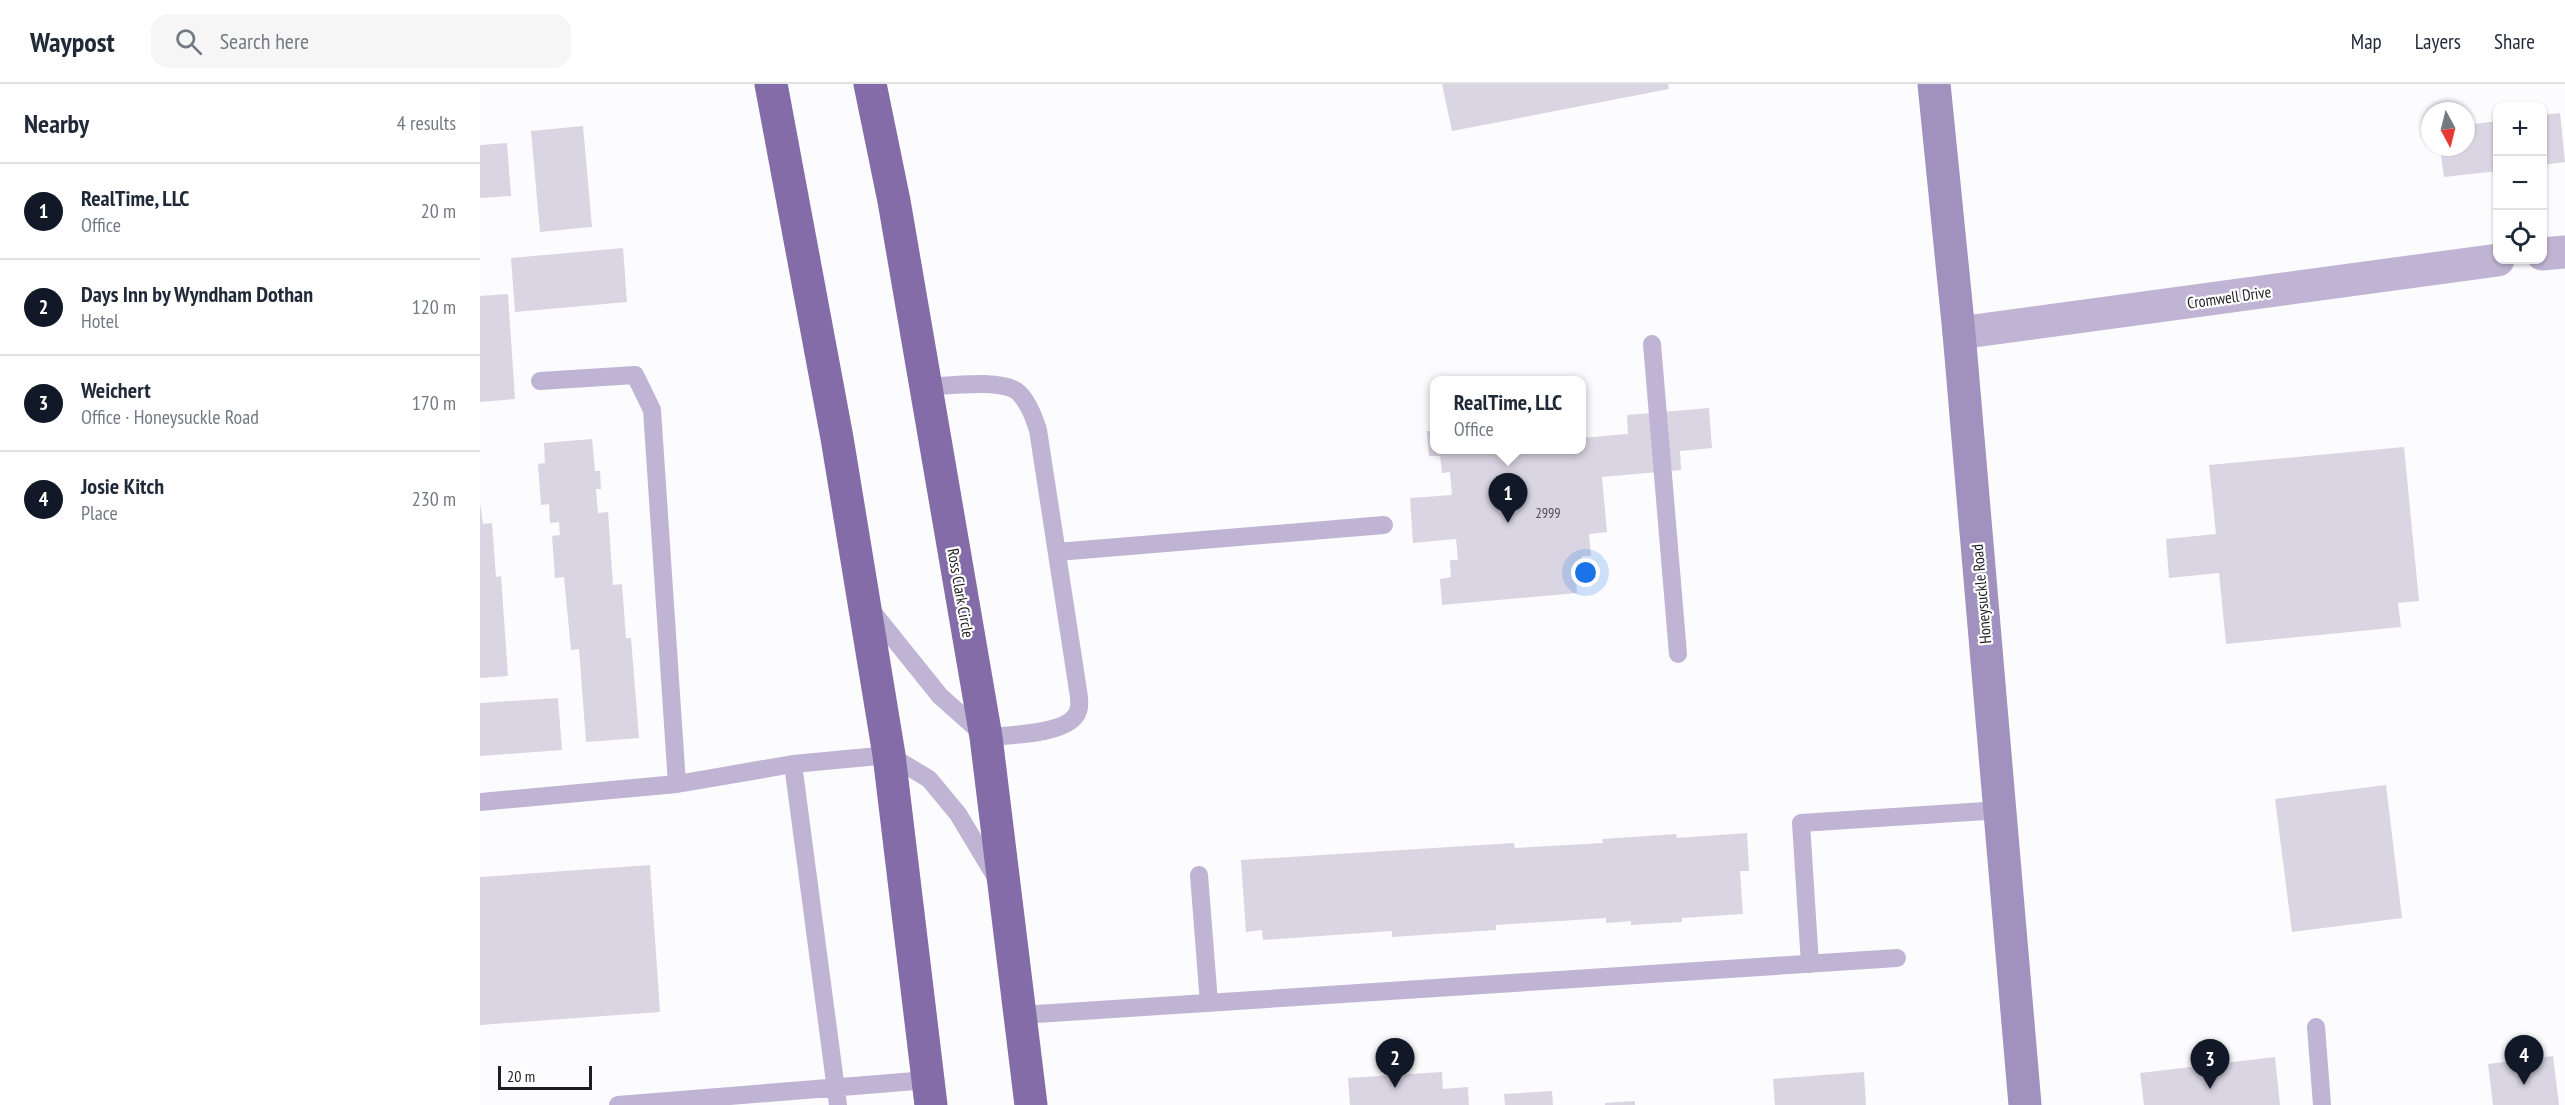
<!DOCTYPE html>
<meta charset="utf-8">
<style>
:root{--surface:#fff;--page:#f6f6f7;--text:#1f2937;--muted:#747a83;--line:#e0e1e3;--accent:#111827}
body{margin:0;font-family:"PT Sans Narrow",sans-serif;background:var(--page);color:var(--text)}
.controls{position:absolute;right:18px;top:18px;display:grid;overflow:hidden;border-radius:12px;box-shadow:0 2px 4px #0004}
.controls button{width:54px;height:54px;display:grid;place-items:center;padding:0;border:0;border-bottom:2px solid var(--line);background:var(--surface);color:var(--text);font:30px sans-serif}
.compass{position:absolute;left:1941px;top:18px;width:54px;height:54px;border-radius:50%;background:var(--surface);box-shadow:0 2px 4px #0004;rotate:173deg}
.scale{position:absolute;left:18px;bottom:15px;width:94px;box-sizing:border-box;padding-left:6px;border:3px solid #1f1d22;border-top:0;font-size:16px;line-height:21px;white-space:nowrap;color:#1f1d22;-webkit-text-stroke:4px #fff;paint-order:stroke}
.you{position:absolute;left:1106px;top:489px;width:21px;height:21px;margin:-15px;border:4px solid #fff;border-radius:50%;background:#1a73e8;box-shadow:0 0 0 9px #1a73e833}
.badge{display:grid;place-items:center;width:39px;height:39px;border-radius:50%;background:var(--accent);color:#fff;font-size:20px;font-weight:700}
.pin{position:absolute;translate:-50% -50px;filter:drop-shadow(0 2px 3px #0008)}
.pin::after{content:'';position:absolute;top:32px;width:21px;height:18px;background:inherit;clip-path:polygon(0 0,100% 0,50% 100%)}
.popup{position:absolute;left:950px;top:292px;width:156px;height:78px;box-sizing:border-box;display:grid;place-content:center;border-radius:12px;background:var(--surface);filter:drop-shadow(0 2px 4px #0005);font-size:20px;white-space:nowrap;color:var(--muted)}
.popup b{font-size:22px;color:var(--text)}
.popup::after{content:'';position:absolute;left:50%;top:100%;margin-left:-12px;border:12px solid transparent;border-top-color:var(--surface)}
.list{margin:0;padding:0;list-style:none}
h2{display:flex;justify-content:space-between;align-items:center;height:78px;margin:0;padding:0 24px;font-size:26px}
h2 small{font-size:20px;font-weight:400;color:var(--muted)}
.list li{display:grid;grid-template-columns:39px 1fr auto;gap:18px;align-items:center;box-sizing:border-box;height:96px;padding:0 24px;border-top:2px solid var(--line)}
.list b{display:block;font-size:22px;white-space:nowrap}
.list p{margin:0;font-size:20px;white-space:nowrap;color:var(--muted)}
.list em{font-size:20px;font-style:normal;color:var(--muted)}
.icon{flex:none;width:33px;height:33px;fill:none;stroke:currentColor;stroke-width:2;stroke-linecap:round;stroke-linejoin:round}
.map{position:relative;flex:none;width:2085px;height:1021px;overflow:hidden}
header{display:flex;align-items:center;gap:36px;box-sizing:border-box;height:84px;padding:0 30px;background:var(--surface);border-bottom:2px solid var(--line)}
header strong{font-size:28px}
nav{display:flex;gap:33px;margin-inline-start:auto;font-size:21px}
.search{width:420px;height:54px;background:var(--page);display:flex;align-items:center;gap:15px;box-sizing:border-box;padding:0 21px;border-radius:18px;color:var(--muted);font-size:22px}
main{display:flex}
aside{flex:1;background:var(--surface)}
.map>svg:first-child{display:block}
</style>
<header>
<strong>Waypost</strong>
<div class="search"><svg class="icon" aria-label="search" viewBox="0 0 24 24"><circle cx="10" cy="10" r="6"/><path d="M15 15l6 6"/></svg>Search here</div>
<nav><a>Map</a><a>Layers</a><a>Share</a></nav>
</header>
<main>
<aside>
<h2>Nearby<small>4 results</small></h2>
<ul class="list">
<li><span class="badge">1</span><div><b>RealTime, LLC</b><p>Office</p></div><em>20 m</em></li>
<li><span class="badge">2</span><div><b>Days Inn by Wyndham Dothan</b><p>Hotel</p></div><em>120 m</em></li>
<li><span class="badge">3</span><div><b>Weichert</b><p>Office · Honeysuckle Road</p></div><em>170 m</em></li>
<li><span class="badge">4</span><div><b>Josie Kitch</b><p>Place</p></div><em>230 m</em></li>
</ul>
</aside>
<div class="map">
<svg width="2085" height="1021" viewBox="0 0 2085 1021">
<rect width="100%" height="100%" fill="#fcfbfe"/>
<!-- building -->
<path fill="#dad5e3" d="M962,0H1188L1189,5L972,47Z
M2080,29L2085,78L2062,81V31Z
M2018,37V87L1964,93L1960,63H1986V41Z
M103,42L112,143L60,148L51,47Z
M27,59L31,112L0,114V61Z
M143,164L147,218L35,228L31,174Z
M28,210L35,315L0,318V212Z
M1229,324L1232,364L1200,367L1201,386L1122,393L1127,448L1109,450L1111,472H1102L1104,489H1095L1097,509L962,521L960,495L971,493L970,476H978L976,455L933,459L930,414L972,411L970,388L962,389L960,372H949L947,347H954V366H1102V354L1148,350L1147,331Z
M112,355L115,387H120L121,405H116L118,429L128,428L133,501L142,500L146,554H151L159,654L106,658L99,565L91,566L84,493L75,494L72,452L80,451L79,438L70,439L69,420L61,421L58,380L65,379L64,359Z
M1924,363L1939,517L1918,519L1921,543L1746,560L1739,489L1689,494L1686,455L1736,450L1729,381Z
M0,419L3,440L12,439L16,493L21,492L28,592L0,594Z
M78,614L82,666L0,672V619Z
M1906,701L1922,834L1812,848L1795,715Z
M1267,749L1269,787H1260L1263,830L1202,834V838L1151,841V837L1126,839V834L1016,841V846L912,853V847L783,856L782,846L766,848L761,776L1034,759L1035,764L1123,759L1122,755L1196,750L1197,754Z
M170,781L180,928L0,941V793Z
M2073,972L2079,1021H2013L2008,980Z
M1795,973L1800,1021H1664L1660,989Z
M962,988L963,1005L988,1003L989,1021H870L868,994Z
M1384,988L1386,1021H1295L1293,995Z
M1072,1007L1073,1021H1025L1024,1010Z
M1155,1017V1021H1125V1019Z"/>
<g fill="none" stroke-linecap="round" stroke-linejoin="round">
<!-- service -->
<path stroke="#bfb4d3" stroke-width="18" d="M1172,260L1198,570
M60,297L155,291L172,326L197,700
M577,468L904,441
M390,525L460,612L506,653C527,651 591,651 598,627C600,623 599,617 599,613L558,346C554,333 549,319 539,309C524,294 467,302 446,303
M313,680L358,1021
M0,718L197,700L313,680L409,671L449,695L478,730L517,795
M719,791L729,919
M1330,880L1321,739L1521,726
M541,931L1417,874
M1836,943L1842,1021
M138,1021L448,996"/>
<!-- minor -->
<path stroke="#bfb4d3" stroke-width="33" d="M2062,170L2085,168
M1479,249L2018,176"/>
<!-- secondary -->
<path stroke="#a191be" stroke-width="33" d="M1454,0L1479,249L1545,1021"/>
<!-- trunk -->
<path stroke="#836ca7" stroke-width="33" d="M291,0L357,354L409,671L451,1021
M390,0L414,117L506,653L551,1021"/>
</g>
<g text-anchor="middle" stroke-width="4.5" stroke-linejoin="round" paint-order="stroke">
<!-- number labels -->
<g font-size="14" fill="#4e4b52">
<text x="1068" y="434">2999</text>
</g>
<!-- street labels -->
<g font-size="16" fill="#1f1d22" stroke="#fff">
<text transform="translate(1749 213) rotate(-8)" y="6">Cromwell Drive</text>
<text transform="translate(481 509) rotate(80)" y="6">Ross Clark Circle</text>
<text transform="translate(1501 510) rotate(-95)" y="6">Honeysuckle Road</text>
</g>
</g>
</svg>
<div class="controls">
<button>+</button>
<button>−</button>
<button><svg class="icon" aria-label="locate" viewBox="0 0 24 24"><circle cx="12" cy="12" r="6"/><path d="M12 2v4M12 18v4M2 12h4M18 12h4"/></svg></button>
</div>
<svg class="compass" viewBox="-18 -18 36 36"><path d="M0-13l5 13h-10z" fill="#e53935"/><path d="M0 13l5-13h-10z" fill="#747a83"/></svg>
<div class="scale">20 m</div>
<div class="you"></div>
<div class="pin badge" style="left:1028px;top:439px">1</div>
<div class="popup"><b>RealTime, LLC</b>Office</div>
<div class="pin badge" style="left:915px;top:1004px">2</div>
<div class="pin badge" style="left:1730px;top:1005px">3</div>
<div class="pin badge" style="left:2044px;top:1001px">4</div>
</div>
</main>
